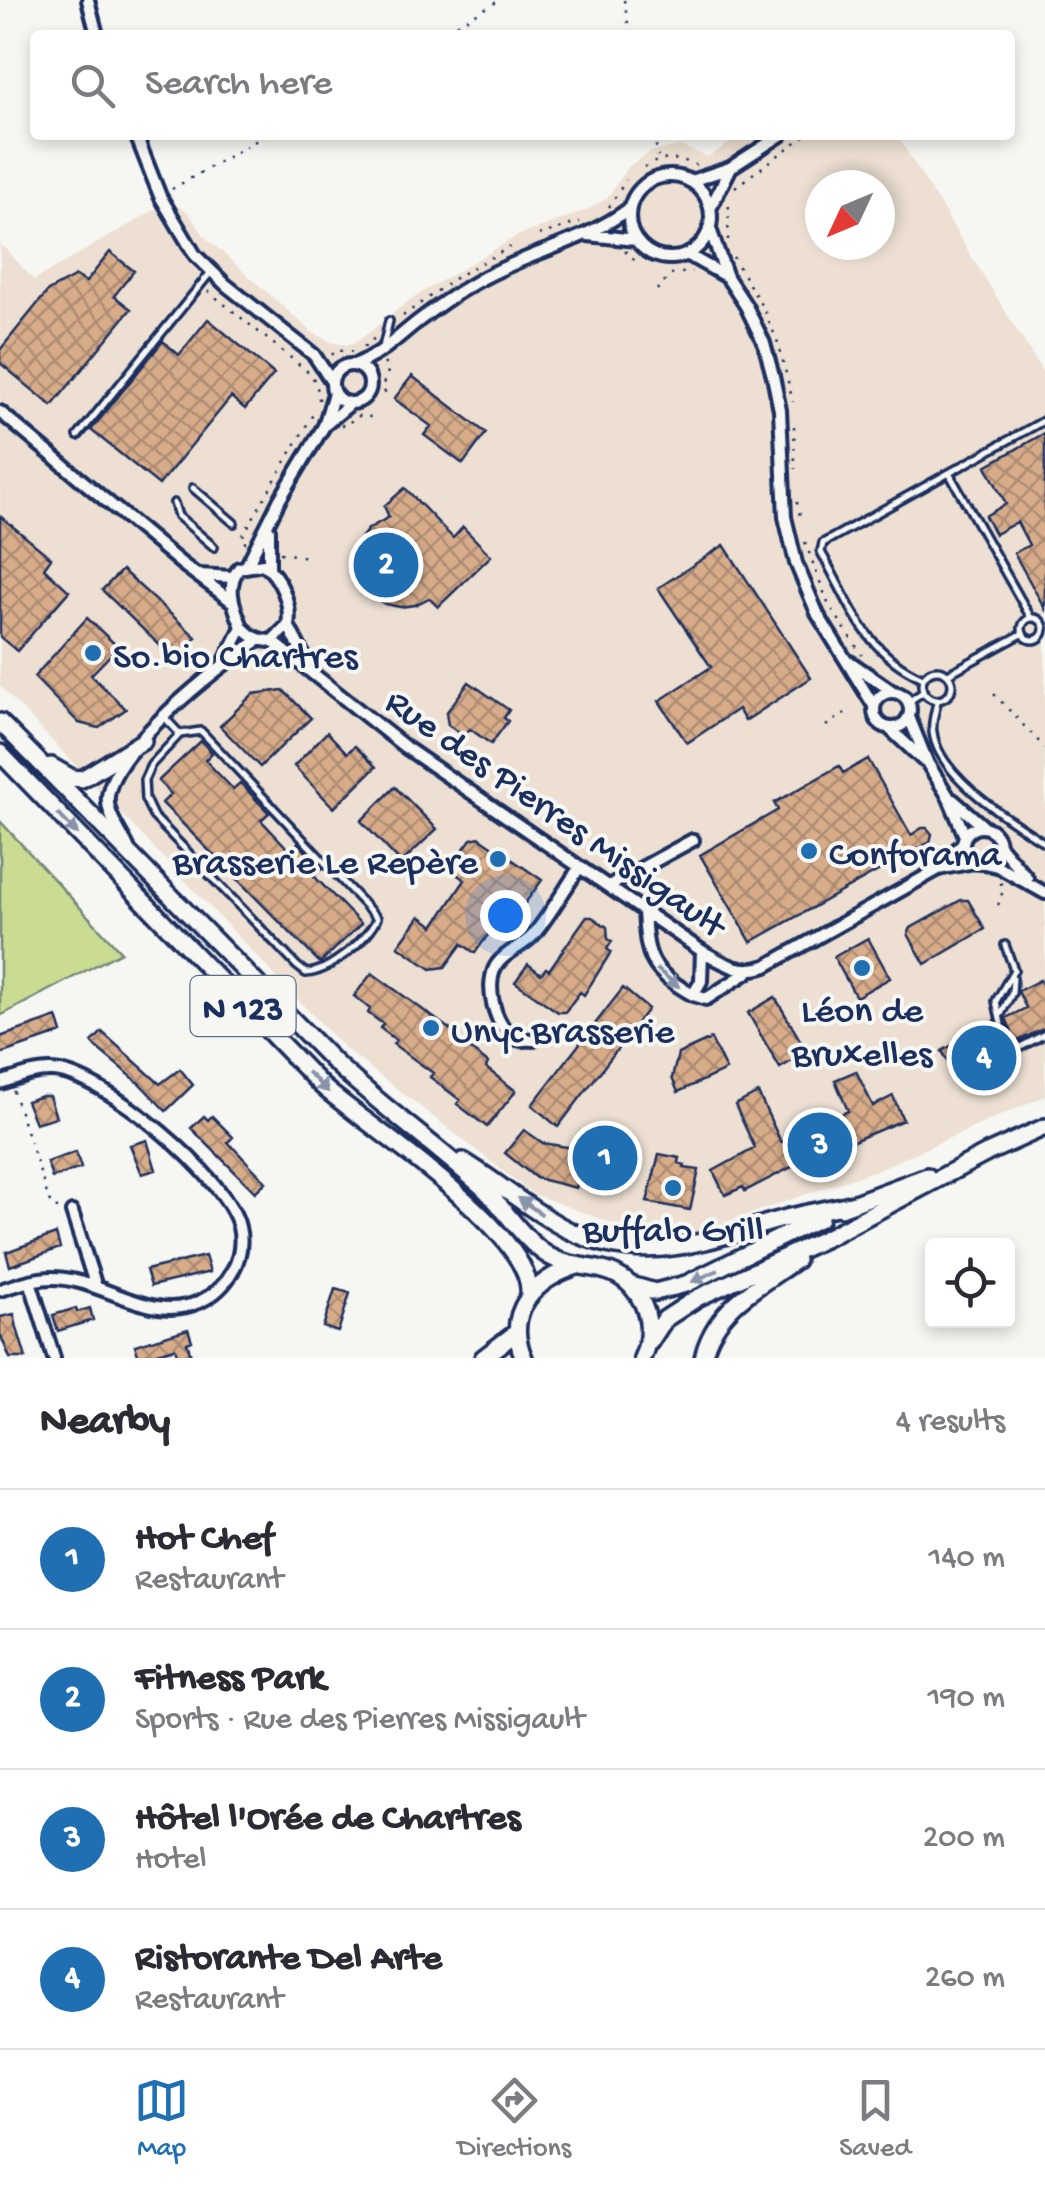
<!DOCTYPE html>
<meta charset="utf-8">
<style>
:root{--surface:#fff;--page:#f7f7f7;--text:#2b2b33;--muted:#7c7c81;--line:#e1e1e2;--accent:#1f6fb2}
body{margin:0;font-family:"Gochi Hand",sans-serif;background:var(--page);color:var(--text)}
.controls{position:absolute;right:30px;bottom:30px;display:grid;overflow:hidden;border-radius:10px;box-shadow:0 5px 15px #0003}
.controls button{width:90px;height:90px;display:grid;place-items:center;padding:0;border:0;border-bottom:2px solid var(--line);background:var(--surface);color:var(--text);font:50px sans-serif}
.compass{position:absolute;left:805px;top:170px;width:90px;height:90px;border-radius:50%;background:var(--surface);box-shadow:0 5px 15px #0003;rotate:226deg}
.you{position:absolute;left:505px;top:915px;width:35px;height:35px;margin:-25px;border:8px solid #fff;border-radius:50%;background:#1a73e8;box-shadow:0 0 0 15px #1a73e833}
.badge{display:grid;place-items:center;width:65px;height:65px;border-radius:50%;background:var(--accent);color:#fff;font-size:32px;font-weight:700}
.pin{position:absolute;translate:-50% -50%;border:5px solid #fff;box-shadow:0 2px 10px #0006}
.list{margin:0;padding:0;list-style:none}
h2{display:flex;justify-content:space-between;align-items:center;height:130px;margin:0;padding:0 40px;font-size:42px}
h2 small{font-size:32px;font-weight:400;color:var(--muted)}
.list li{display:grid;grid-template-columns:65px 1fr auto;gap:30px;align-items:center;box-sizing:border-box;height:140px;padding:0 40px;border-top:2px solid var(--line)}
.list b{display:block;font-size:38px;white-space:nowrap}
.list p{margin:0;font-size:32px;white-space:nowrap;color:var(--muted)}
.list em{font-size:32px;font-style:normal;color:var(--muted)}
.icon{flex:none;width:55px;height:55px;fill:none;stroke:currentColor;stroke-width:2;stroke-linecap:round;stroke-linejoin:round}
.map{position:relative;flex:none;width:1045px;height:1358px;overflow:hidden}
.search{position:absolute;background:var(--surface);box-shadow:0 5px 15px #0003;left:30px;right:30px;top:30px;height:110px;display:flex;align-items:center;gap:25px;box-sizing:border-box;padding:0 35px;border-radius:10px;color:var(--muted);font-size:38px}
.sheet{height:690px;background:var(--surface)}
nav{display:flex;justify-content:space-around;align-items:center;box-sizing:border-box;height:140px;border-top:2px solid var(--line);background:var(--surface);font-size:28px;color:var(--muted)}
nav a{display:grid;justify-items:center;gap:5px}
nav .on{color:var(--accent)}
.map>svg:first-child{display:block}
</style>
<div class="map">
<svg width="1045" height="1358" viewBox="0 0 1045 1358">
<defs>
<pattern id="building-cross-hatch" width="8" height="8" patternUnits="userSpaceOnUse" patternTransform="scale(2.5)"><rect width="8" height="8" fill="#d8ac89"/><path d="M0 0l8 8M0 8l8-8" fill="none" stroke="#ae8c73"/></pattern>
</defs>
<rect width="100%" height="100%" fill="#f6f6f2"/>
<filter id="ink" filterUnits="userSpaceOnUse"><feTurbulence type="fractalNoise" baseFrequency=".01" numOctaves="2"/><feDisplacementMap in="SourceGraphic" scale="20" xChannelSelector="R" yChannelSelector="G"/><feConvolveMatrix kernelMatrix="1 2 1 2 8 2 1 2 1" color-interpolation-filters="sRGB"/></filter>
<g filter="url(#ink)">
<!-- built -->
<path fill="#ede0d2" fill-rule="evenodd" d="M742,135H897L1045,376V1096L879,1169L695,1233L631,1230L533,1194L343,1047L0,686V243L34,280L168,202L187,211L207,239L312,332L331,342L347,345L358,341L411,299L517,236L587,210L607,198L629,166L651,152L680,146L708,157ZM820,185H880V245H820Z"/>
<!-- garden -->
<path fill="#cadc91" stroke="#728678" stroke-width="2.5" d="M0,821L121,952L0,1016Z"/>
<!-- building -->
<path fill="url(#building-cross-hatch)" stroke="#1b2f5e" stroke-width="2.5" d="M110,252L134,271L114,296L131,309L52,406L0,363V350L48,291L76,276L86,282Z
M208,319L274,374L245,409L231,397L159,485L91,430L163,341L179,355Z
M412,376L486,433L463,464L424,435L431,426L394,399Z
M1045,433V609L1014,553L1029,545L1017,522L995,534L985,516L1006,504L986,466Z
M405,488L453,538L463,527L491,556L438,607L429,598L415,605L400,607L385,604L367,593L378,582L369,567L357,571L355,556L359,541L368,529L389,517L384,506Z
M0,516L51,558L44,568L69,591L17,651L0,637Z
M724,545L811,678L745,721L738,709L687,743L659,701L711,667L658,588Z
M122,570L196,637L174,659L102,590Z
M87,618L118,647L91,675L126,709L99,728L79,723L34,677Z
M469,682L509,710L504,718L508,721L491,744L470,729L464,736L448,725L446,713Z
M283,690L311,718L260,767L220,726L253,694Z
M327,732L347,753L355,746L376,767L334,808L294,766Z
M201,741L212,753L205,760L233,789L240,783L269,813L261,820L290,851L298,843L322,869L314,876L361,924L320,963L162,803L171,794L158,781Z
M868,759L911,835L922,828H927L932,834L930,842L751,942L700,855L778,810L774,803L792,793L839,766L843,773Z
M395,787L437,829L401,863L361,821Z
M479,837L542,880L507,928L498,921L475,953L462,944L445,967L431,969L398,946L420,916L434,926L465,880L449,869L471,839Z
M961,900H968L985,929L925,964L908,934L911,928Z
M586,917H592L607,927L608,939L612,941L607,949L611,952L584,995L580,992L565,1012H558L515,982L528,964L541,974L546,968L549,970Z
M868,938L890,978L856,997L834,957Z
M372,973L459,1036L457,1039L488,1063L486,1068L516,1091L487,1127L457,1104L460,1100L430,1077L433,1073L393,1044L396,1040L380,1028L383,1024L368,1013L370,1009L354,996Z
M1040,980L1045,991V1028L1016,1042L1006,1018L1026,1008L1018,991Z
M623,988L648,1009L558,1127L532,1105Z
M775,997L807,1052L780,1068L748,1013Z
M57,1017L62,1033L0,1054V1037Z
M102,1032L160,1084L180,1069L193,1085L166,1111L139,1083L97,1048L92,1042Z
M981,1034L1000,1068L963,1088L942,1051L965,1038L967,1042Z
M711,1039L726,1070L678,1092L672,1078L678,1054Z
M856,1071L873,1106L893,1096L903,1120L792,1167L745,1191L743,1187L725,1195L713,1171L755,1148L735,1105L758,1093L781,1142L848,1111L835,1080Z
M42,1096H49L56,1117L35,1123L26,1101Z
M204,1116L208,1120L212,1116L233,1137L228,1142L266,1182L255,1192L191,1128Z
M524,1130L543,1143L621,1156L616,1187L578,1180L576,1188L536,1178L505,1153Z
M147,1140L156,1170L142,1174L130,1145Z
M76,1152L81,1168L52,1178L47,1162Z
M659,1154L680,1158L679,1163L685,1165L684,1168L699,1170L690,1210L647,1202Z
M56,1234L60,1248L10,1266L6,1252Z
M205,1256L210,1272L151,1286L146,1270Z
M335,1289L350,1293L338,1332L323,1327Z
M76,1308L77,1312L90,1308L93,1320L58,1331L53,1315Z
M14,1314L17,1328L26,1358H10L0,1334V1317Z
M188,1329L192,1341L187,1343L192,1358H178L175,1348L139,1358L135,1345Z"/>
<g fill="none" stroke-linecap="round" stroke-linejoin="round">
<defs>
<path id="lane" d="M383,347L389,321
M78,436L211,272
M949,473L1045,420
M193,488L234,523
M174,503L178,516L214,547
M1022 629a11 11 0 1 1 22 0a11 11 0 1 1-22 0Z
M922 685a15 15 0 1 1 30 0a15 15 0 1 1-30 0Z
M948,674L1022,634
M923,678C864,652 851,605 821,552L823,543L949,473L1031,618
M937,701C936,710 931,723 933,732C938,777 1011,821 1045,843
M908,702L923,692
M165,718L180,734
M201,731L377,918C370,937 328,973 306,973L297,966L153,816L145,799L144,780L151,765L180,734Z
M1005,945L1014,970L996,1001L1001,1024L1012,1048L1017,1049L1045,1034
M1001,1014L1012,993L1013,978"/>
<path id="street" d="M88,0L97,35
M136,135L160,196L195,255L226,285L314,355L332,382
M629 217a41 41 0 1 1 82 0a41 41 0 1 1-82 0Z
M691,181L730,168L781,135
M711,207L730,169
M710,229L727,277L746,306L764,343L773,376L780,410L785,517L796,563L818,615L874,706
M588,235L636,240
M688,255L727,277
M354,365C381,355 394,340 417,322C436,307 455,294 476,282C525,253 584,243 630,208
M332 384a19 19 0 1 1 38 0a19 19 0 1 1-38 0Z
M0,412L182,564L233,602
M325,425L351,403
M247,565L280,499L324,426L334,393
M269,567V530
M200,575L232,577
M288,625L307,662
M272,641L405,747L702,951C725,964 740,975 766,966L937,870L963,843
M225,661L242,627C234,607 225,587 239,568L263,564C280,576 292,604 288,625L272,641C259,641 251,637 242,627
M850,662L892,691
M874 710a18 18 0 1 1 36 0a18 18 0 1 1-36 0Z
M909,717L928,764L948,796L965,836
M889,728L923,760
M953,800L984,827
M963 845a18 18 0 1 1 36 0a18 18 0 1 1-36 0Z
M999,845L1027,878
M128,847C120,831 106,814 108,796C114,748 219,665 259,640
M984,863L997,866L1045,893
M938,869L974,862
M609,886L693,840
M644,909C646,959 650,970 693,995L701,981L702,951
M693,995L706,999L748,972
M533,1040C528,1039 522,1041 517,1039C494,1030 483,981 498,963C508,950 525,946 535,933C551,913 565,889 579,868
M0,1083C16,1078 35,1070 52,1071C102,1072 229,1179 239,1227C246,1258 228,1289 199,1302C149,1324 102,1278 52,1278C34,1278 17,1285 0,1290
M72,1212L96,1287
M30,1281L54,1358"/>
<path id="secondary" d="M483,1358L517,1332"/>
<path id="primary" d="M0,722L334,1062C381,1106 432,1142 480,1185C504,1206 521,1239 549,1256C576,1272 609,1261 632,1287C650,1308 653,1334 642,1358
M0,753L322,1086C369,1128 535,1233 529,1295
M51,766L72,778L82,779L143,741
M463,1161C498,1182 529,1210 566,1229C648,1270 710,1238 790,1217C809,1212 830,1209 850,1204
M841,1208L927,1176
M631,1285L655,1292L686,1284L820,1218
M650,1342L665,1319L697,1298L828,1237L987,1153L1045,1127
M524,1358C503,1311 536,1279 577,1266
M703,1358C714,1308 758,1287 796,1260"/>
</defs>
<!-- lane casing -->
<use href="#lane" stroke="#1b2f5e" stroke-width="12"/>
<!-- street casing -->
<use href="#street" stroke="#1b2f5e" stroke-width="18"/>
<!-- secondary casing -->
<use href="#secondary" stroke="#1b2f5e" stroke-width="22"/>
<!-- primary casing -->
<use href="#primary" stroke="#1b2f5e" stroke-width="22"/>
<!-- path -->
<path stroke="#1b2f5e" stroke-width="2.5" stroke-dasharray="2.5 8" stroke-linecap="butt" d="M624,0L630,35
M439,35L500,0
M654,135L658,157
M644,167C661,157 678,157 696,165
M735,187L806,135
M172,189L266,135
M609,207L626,180
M539,235L580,222
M728,240L729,198
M625,251L639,265
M733,257L764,310L779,345L793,402
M657,290L671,274L692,272
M208,291L312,375L319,393V401
M403,316L458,276L510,247
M364,347L377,336
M332,355L336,350L352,352
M384,363L389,369L382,387L389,400
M341,425L346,426L356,416L371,417
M794,426L795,469
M797,502L801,521
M805,542L828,603L862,655
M246,543L241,540L242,537L316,409
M280,553L308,557
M994,694L1045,748
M826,726L845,713
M998,905L1002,897L1001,882
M13,1091L51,1206L61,1209"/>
<!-- lane -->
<use href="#lane" stroke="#f6f6f2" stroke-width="5"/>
<!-- street -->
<use href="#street" stroke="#f6f6f2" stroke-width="10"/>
<!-- secondary -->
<use href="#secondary" stroke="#f6f6f2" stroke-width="15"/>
<!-- primary -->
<use href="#primary" stroke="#f6f6f2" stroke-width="15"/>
</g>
<!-- one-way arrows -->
<defs><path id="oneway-solid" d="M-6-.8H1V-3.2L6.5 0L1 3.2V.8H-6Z" transform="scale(2.5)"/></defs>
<g fill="#8892a8">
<use href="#oneway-solid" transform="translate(68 824) rotate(46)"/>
<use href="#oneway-solid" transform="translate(668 978) rotate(39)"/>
<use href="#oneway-solid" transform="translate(318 1082) rotate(44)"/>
<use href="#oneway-solid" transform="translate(530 1206) rotate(-145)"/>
<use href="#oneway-solid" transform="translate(705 1276) rotate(156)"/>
</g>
</g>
<!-- markers -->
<g fill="#1f6fb2" stroke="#f6f6f2" stroke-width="4">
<circle cx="93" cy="653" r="10"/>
<circle cx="809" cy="851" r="10"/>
<circle cx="498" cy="859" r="10"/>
<circle cx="862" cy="968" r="10"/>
<circle cx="431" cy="1028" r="10"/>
<circle cx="673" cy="1188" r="10"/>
</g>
<g text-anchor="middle" stroke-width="8" stroke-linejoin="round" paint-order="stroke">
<!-- shield labels -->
<rect fill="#f6f6f2" stroke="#5d6b8a" stroke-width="2.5" x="190.5" y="976" width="105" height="60" rx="8"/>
<g font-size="35" font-weight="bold" fill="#1b2f5e">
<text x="243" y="1018">N 123</text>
</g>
<!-- poi labels -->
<g font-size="38" fill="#1b2f5e" stroke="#f6f6f2" text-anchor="start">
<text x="113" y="666">So.bio Chartres</text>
<text x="829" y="864">Conforama</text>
<text x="478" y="872" text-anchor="end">Brasserie Le Repère</text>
<text x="862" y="1020" text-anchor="middle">Léon de<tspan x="862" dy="44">Bruxelles</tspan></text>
<text x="451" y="1041">Unyc Brasserie</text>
<text x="673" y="1240" text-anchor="middle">Buffalo Grill</text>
</g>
<!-- street labels -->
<g font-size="38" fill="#1b2f5e" stroke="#f6f6f2">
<text transform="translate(557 811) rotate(35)" y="13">Rue des Pierres Missigault</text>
</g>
</g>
</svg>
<div class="controls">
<button><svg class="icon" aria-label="locate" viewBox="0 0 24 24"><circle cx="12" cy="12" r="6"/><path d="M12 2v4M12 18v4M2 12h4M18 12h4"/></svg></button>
</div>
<svg class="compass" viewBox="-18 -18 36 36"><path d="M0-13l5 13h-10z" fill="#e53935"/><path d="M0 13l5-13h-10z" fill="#7c7c81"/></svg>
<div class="you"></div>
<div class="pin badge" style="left:605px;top:1158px">1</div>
<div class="pin badge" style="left:386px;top:565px">2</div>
<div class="pin badge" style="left:820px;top:1145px">3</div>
<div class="pin badge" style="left:984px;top:1058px">4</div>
<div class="search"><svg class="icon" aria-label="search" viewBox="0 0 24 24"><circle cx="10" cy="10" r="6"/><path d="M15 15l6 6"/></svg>Search here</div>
</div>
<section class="sheet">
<h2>Nearby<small>4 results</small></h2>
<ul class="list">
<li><span class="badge">1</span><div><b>Hot Chef</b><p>Restaurant</p></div><em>140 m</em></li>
<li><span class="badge">2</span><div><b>Fitness Park</b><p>Sports · Rue des Pierres Missigault</p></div><em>190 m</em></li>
<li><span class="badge">3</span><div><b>Hôtel l'Orée de Chartres</b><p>Hotel</p></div><em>200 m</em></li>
<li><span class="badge">4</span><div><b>Ristorante Del Arte</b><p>Restaurant</p></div><em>260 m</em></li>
</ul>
</section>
<nav>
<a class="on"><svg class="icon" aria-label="map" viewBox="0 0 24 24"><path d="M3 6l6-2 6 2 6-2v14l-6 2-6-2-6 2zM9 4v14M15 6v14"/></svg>Map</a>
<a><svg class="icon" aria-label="directions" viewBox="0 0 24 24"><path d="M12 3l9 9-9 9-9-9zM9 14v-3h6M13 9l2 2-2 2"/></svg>Directions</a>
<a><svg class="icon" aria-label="saved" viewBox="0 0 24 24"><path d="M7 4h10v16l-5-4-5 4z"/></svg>Saved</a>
</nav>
